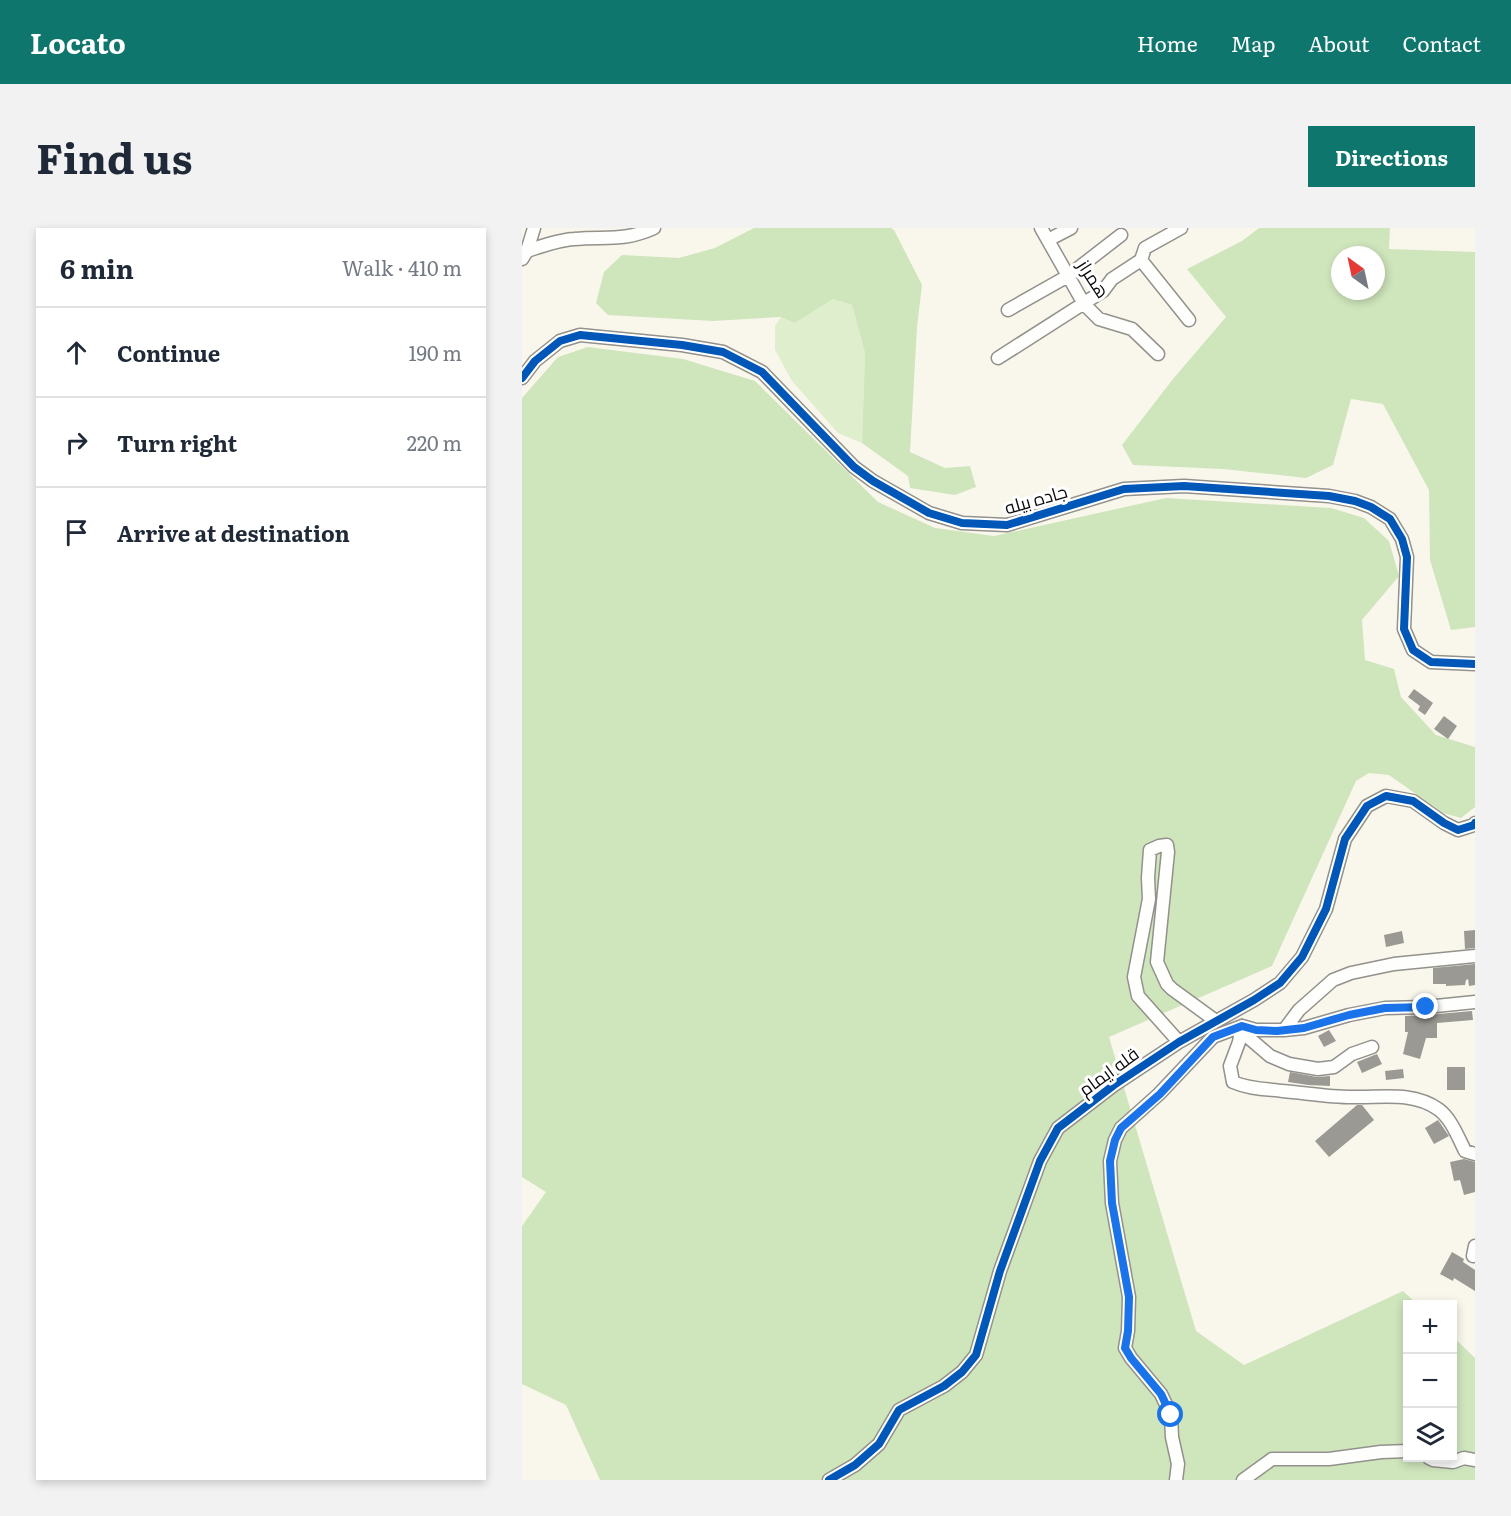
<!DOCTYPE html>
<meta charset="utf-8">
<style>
:root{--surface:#fff;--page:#f2f2f3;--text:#1f2937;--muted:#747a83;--line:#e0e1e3;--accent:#0f766e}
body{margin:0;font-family:Literata,Cairo,serif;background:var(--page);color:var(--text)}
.controls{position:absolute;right:18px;bottom:18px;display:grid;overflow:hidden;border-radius:0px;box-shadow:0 3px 9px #0003}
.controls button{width:54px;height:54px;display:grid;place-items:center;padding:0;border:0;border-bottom:2px solid var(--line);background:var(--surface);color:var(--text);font:30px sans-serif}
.compass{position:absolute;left:809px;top:18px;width:54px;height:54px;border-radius:50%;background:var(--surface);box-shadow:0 3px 9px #0003;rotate:327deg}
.stop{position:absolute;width:18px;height:18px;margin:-14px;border:4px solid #1a73e8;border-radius:50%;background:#fff}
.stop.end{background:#1a73e8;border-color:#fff;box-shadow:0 2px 6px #0008}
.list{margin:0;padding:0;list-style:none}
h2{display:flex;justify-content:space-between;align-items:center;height:78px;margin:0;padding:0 24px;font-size:26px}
h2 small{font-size:20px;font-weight:400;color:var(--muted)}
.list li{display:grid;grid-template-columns:39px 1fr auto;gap:18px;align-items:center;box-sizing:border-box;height:90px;padding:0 24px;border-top:2px solid var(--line)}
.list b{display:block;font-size:22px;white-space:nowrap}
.list em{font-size:20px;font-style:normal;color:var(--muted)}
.icon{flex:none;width:33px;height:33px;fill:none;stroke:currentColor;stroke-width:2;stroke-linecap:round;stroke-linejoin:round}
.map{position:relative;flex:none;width:953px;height:1252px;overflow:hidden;border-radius:0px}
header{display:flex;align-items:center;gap:36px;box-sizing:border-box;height:84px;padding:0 30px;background:var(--accent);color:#fff}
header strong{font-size:28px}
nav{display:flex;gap:33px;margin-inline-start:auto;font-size:21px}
.intro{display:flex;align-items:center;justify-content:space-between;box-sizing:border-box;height:144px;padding:0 36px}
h1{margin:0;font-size:42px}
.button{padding:15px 27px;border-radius:0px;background:var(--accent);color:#fff;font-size:21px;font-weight:700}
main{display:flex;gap:36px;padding:0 36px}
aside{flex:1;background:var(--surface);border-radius:0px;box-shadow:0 3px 9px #0003}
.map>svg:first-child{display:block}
</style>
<header>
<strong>Locato</strong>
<nav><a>Home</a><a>Map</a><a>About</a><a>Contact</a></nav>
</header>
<div class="intro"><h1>Find us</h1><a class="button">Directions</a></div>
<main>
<aside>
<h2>6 min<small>Walk · 410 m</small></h2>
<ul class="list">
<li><svg class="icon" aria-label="ahead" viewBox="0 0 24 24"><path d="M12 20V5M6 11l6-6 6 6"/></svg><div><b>Continue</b></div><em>190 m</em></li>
<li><svg class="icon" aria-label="right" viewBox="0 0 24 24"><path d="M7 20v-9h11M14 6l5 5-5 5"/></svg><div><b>Turn right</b></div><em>220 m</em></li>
<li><svg class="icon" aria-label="arrive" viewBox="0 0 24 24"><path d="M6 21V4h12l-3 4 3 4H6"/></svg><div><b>Arrive at destination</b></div></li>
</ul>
</aside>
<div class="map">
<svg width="953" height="1252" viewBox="0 0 953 1252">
<rect width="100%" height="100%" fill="#f9f7ec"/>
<!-- green -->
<path fill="#dfeecd" d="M311,71L330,77L343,125L340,215L316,205L270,153L253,122V98L259,89L273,95Z"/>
<!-- forest -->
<path fill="#cfe5bc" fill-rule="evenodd" d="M232,0H369L372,2L400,57L395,99L388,224L423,240L448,238L454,259L433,267L388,260L386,248L340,215L343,125L330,77L311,71L273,95L259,89L191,93L86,87L74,75L82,44L100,27L157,30L193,20Z
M737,0H868L867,21L953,24V399L929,402L908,332L907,262L861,176L829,171L811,237L784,250L701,241L611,237L600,217L651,151L704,89L665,41L720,13ZM818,27H854V63H818Z
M66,119L161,131L233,153L356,274L413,300L472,308L644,270L809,280L842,290L867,313L877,348L840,392L843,432L872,441L879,469L914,507L953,519V579L939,590L921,585L867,547L847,545L834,553L750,738L587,809L674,1103L722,1137L881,1063L895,1076H886V1230H930L931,1109L953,1130V1252H78L44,1177L0,1156V998L24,964L0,949V170L36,129Z"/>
<!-- building -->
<path fill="#9b9993" d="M892,461L911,475L903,487L896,482L898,478L886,469Z
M922,488L935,498L926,511L912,501Z
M953,702V720L943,721L942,703Z
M880,703L882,715L864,719L862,707Z
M953,736V757L947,758L946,751L944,752L943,757L924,758V756H911V740Z
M950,783L951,792L915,795V810H904L898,831L881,826L886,804H883V788L905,787Z
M807,802L814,813L802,819L796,808Z
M855,826L860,836L840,845L835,834Z
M925,839H943V862H925Z
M881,841L882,850L864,852L863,843Z
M768,844L795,849L808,848V858L786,857L766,854Z
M835,877H840L852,892L807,929L793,913Z
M916,892L927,908L912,916L903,900Z
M942,931L953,934V964L942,967L938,952L932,953L928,934Z
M930,1024L942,1031L941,1034L953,1042V1063L932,1050L931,1053L918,1046Z"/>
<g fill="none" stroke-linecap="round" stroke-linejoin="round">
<defs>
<path id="minor" d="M519,0L562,76L577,91L610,101L636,126
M526,12L549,0
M5,23C20,18 36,12 52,11C83,8 101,14 132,0
M0,31L5,23L12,0
M619,32L667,92
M486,82L546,48L599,7
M476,130L581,63L590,51L619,32L623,20L659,0
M0,150L13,133L38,113L58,107L160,117L201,124L240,144L332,239L351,253L407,285L440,295L485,297L602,261L662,258L807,268L833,273L849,279L868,291L880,311L885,329L882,401L891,422L909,434L953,436
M720,798L717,814L708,838L711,854C727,861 744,861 761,863C784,865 807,869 830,869C859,870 890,863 916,881C929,890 936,909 943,923L953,926
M720,798L727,810L748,828L767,836L796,841L812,839L830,826L850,819
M762,802L777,782L811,752L829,745L872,736L953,728
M657,814L616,768L612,749L627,671L626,650L628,622L637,618L645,617L646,624L635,734L645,756L650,761L694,793
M951,1028L953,1018
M907,1230L911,1232L931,1234L942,1230L953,1232
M307,1252L333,1237L357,1216L377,1182L422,1158L440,1144L454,1127L478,1043L518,933L536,900L592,857L657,814L732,772L758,755L780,729L804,681L823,611L845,578L864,568L891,573L922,595L936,602L952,597L953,595
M654,1252L656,1236L650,1209L649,1187L639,1166L609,1130L603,1120L606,1103L607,1069L590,975L588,933L593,912L599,900L637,866L691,809L720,798L734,802H762L782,800L827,787L863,780L904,779L953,774
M721,1252L750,1231H807L859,1224L886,1223"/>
</defs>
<!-- minor casing -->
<use href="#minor" stroke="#92918c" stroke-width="15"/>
<!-- minor -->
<use href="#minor" stroke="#fefefc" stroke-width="12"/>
<defs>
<path id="cycleway" d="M0,150L13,133L38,113L58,107L160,117L201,124L240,144L332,239L351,253L407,285L440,295L485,297L602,261L662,258L807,268L833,273L849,279L868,291L880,311L885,329L882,401L891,422L909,434L953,436
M307,1252L333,1237L357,1216L377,1182L422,1158L440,1144L454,1127L478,1043L518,933L536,900L592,857L657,814L732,772L758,755L780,729L804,681L823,611L845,578L864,568L891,573L922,595L936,602L952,597L953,595"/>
</defs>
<!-- cycleway casing -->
<use href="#cycleway" stroke="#fff" stroke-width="11"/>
<!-- cycleway -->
<use href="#cycleway" stroke="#0057b8" stroke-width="8"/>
</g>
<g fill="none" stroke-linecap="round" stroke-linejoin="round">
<!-- route -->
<path stroke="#1a73e8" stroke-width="8" d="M649,1187L639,1166L609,1130L603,1120L606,1103L607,1069L590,975L588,933L593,912L599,900L638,866L691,809L720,798L734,802L755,803L782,800L827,787L863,780L904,779"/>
</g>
<g text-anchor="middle" stroke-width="6" stroke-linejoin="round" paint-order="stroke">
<!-- street labels -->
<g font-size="18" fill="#0a0a0a" stroke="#fff">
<text transform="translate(571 51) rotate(57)" y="6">همراز</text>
<text transform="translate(514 272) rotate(-16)" y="6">جاده بیله</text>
<text transform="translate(587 844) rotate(-36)" y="6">قله ایمام</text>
</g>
</g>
</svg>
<div class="controls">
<button>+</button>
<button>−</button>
<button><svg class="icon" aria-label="layers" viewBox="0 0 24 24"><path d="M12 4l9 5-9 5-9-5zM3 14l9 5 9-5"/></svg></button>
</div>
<svg class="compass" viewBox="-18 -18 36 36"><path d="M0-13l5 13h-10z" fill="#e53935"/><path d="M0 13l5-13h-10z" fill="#747a83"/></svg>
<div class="stop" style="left:649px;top:1187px"></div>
<div class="stop end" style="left:904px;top:779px"></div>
</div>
</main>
